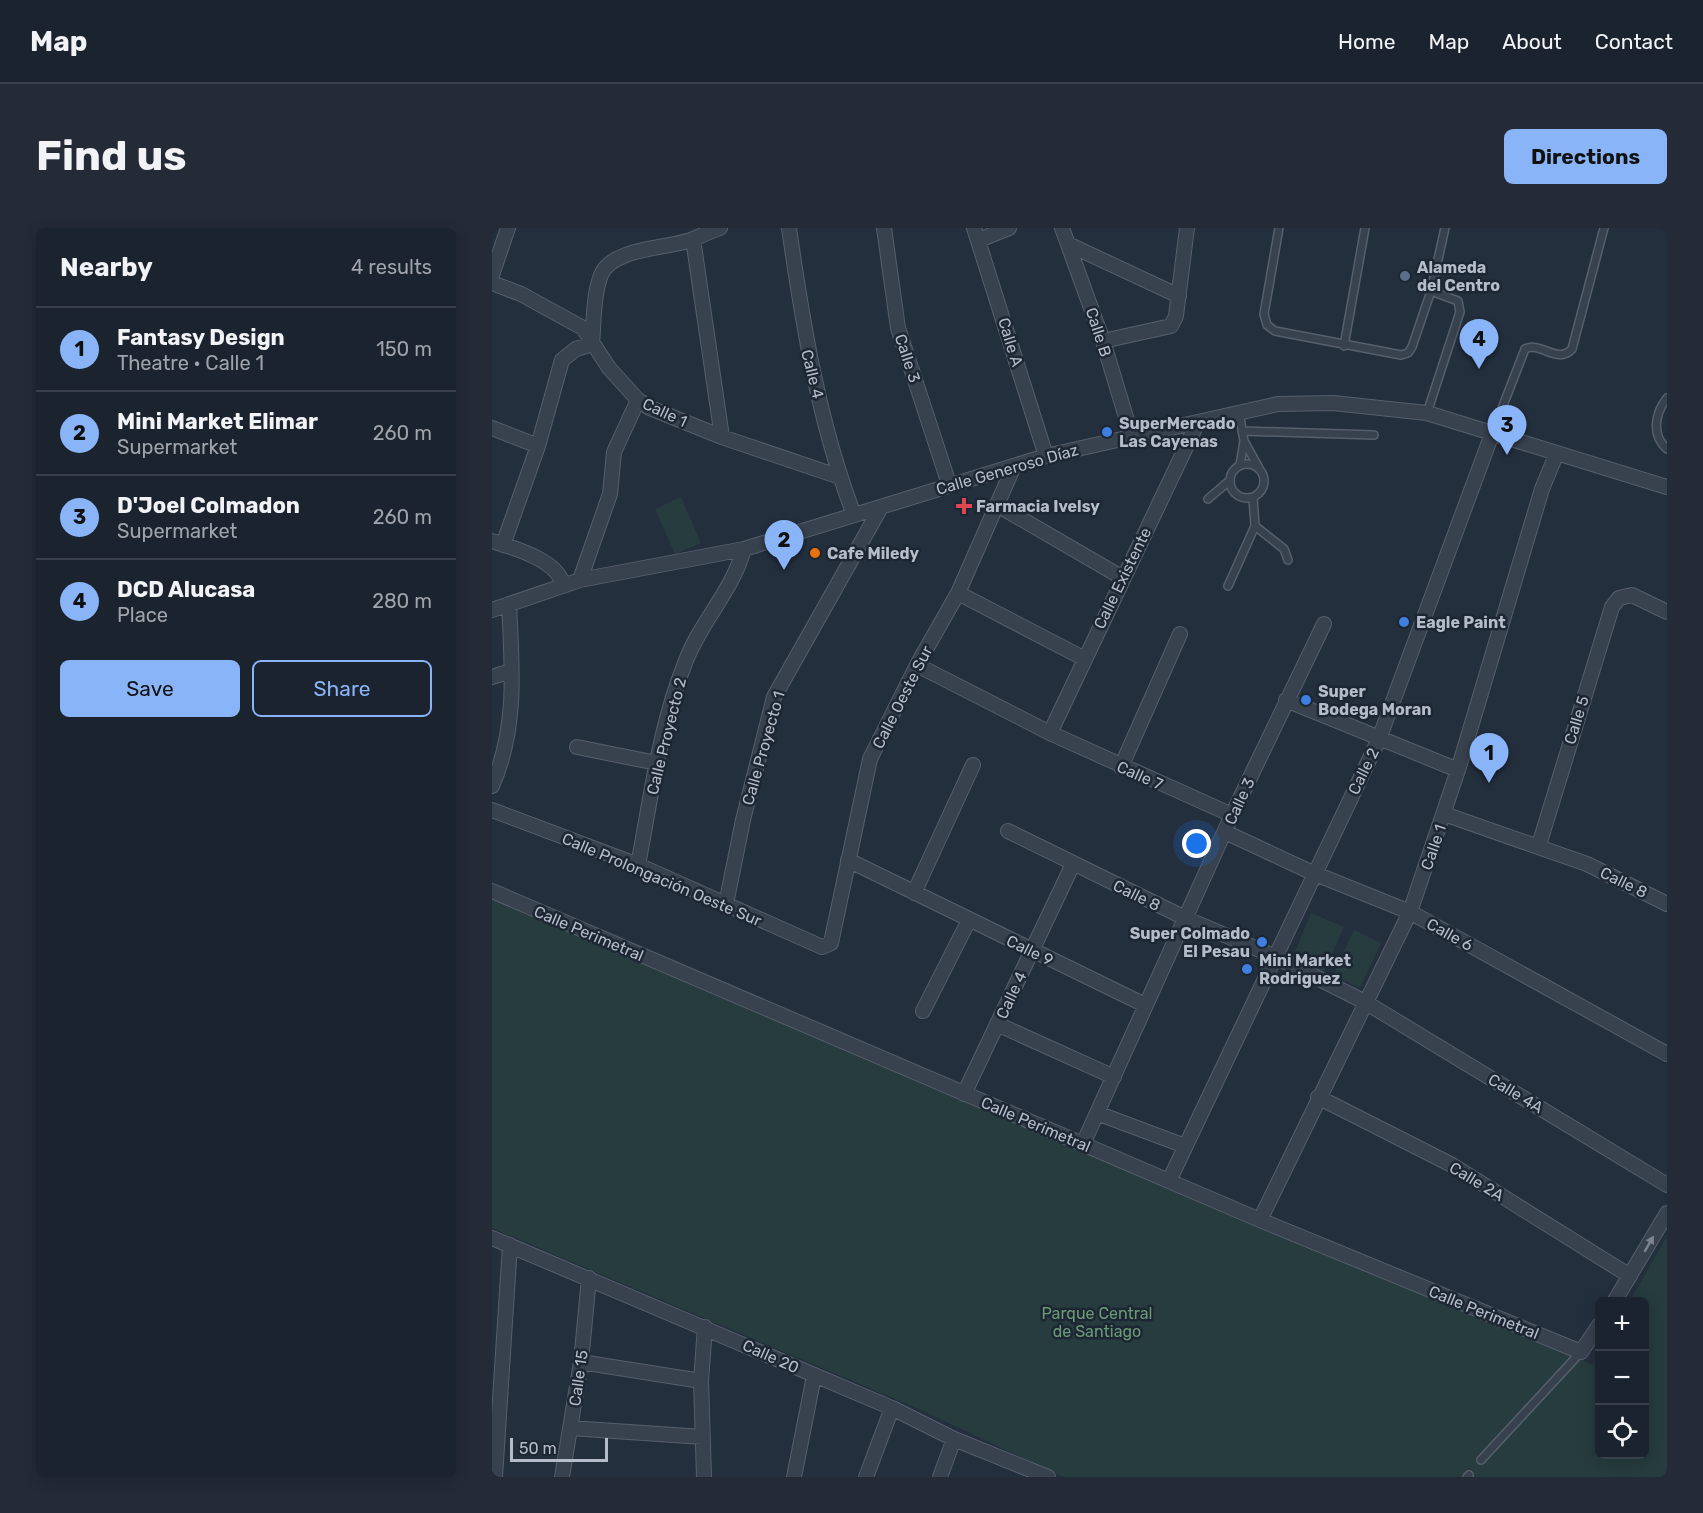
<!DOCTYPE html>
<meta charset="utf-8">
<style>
:root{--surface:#1b232e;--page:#242b36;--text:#f1f3f6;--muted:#a0a4aa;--line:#39404a;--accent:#8ab4f8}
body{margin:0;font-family:Rubik,sans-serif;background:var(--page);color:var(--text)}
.controls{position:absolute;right:18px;bottom:18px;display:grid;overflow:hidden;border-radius:9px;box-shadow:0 3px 15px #0003}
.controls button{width:54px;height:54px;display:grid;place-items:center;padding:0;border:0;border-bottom:2px solid var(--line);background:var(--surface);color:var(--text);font:30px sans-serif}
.scale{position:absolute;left:18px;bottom:15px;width:98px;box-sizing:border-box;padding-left:6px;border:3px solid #b4bcc9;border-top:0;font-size:16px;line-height:21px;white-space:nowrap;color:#b4bcc9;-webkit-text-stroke:4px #1d2633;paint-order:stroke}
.you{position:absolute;left:705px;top:616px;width:21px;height:21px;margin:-15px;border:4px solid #fff;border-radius:50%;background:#1a73e8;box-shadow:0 0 0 9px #1a73e833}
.badge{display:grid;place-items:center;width:39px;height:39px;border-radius:50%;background:var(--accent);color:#111;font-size:20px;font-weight:700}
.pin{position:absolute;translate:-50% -50px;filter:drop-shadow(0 2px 3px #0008)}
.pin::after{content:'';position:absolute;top:32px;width:21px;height:18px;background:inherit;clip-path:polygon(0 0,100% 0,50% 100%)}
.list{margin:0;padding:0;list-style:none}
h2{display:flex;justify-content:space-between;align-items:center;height:78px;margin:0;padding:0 24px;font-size:26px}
h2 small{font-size:20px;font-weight:400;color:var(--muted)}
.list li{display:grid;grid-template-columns:39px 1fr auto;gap:18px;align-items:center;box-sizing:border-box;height:84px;padding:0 24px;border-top:2px solid var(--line)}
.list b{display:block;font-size:22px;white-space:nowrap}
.list p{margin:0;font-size:20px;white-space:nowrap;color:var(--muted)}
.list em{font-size:20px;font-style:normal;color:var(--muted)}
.actions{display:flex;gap:12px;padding:18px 24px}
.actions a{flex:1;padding:14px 0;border:2px solid var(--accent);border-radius:9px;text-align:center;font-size:21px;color:var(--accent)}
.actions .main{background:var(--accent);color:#111}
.icon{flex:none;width:33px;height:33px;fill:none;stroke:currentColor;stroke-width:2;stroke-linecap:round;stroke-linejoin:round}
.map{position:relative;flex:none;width:1175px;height:1249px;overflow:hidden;border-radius:9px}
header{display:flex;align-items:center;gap:36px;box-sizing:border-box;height:84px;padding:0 30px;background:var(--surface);border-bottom:2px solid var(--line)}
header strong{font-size:28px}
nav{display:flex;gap:33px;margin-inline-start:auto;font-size:21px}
.intro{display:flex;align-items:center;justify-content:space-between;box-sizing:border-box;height:144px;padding:0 36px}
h1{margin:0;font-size:42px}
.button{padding:15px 27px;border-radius:9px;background:var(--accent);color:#111;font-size:21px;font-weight:700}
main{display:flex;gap:36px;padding:0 36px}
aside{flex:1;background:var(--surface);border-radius:9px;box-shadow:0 3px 15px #0003}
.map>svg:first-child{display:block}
</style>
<header>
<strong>Map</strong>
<nav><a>Home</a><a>Map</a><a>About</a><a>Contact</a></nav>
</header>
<div class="intro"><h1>Find us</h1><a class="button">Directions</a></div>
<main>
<aside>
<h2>Nearby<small>4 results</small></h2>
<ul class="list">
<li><span class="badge">1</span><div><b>Fantasy Design</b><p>Theatre · Calle 1</p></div><em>150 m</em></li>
<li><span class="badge">2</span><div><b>Mini Market Elimar</b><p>Supermarket</p></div><em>260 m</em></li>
<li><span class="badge">3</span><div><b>D'Joel Colmadon</b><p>Supermarket</p></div><em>260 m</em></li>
<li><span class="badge">4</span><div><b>DCD Alucasa</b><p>Place</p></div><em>280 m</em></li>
</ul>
<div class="actions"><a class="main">Save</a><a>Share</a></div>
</aside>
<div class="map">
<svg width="1175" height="1249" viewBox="0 0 1175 1249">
<rect width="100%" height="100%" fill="#242f3e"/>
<!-- green -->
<path fill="#263c3f" d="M189,269L209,315L183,326L163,281Z
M0,670L1102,1137L1107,1128L1108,1226H1152V1074L1138,1073L1175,1008V1249H571L429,1182L0,1000Z
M819,685L852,699L832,744L800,731Z
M862,702L889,715L868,760L841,747Z"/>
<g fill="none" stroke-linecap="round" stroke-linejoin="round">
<defs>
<path id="lane" d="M787,0L772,86L775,97L783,103L909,127L916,125L920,119L939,63L953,0
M852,118L873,0
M1175,170C1163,185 1159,207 1175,221
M747,184L752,213L767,240
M935,185L968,84L966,73L939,63
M750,203L882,207
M1000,206L1033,121C1049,113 1065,137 1080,121L1112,0
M738 253a17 17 0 1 1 34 0a17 17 0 1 1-34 0Z
M748,237L752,213
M761,269L763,298L792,321L796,332
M716,271L737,253
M736,358L763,298
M989,1232L1089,1124
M975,1249L977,1247"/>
<path id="street" d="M297,0C311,98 327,195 362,287
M392,0L406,100L457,256
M482,0L554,228
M570,0L611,113L640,209
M201,11L230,209
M487,12L517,0
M578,17L687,68
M0,47L16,0
M0,55L29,66L91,100L117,140L146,172L158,180L230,209L348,249
M611,113L679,98L684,88L695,0
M100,116C102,94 101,68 109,47C120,19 177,21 202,11C210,7 219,3 228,0
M0,200L46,218
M507,278L631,350
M0,313C22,320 66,332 71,357
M11,317L46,218L70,132L84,121L100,116
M88,352L118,266L122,224L146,172
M466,365L591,430
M0,382L88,352L252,321L554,228L786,176L841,175L935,185L1175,259
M425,437L558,505L740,587
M0,449L19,443
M794,472L966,542
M558,505L705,196
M85,519L165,535
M629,539L688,406
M0,558C26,499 20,438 17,376
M0,582L146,637L330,719L339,715L378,531L425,437L466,365L522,238
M952,586L1095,636L1175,676
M516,603L693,690L784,729L873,774L1175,957
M733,604L821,645L918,684L1175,826
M1047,617L1120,379L1127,370L1140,367L1175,384
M356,632L653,777
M146,637C159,570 167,500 193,435C208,394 240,364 252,321
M0,663L768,992L1089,1124L1108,1096
M422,665L481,537
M234,676L251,592L282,469L388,281
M431,783L477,692
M505,796L622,849
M472,866L581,636
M826,869L960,937L1138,1048
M605,885L693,918
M591,916L740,587L832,396
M677,953L887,511L1000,206
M768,992L918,684L966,542L1050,261L1064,227
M0,1010L400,1180L462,1211L556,1249
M1122,1074L1175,985
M89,1134L209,1153
M78,1200L211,1209
M3,1249L18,1017
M70,1249L89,1134L97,1050
M212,1249L209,1153L213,1099
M302,1249L322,1148
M374,1249L400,1180
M448,1249L462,1211"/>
</defs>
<!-- lane casing -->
<use href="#lane" stroke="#565f6c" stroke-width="10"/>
<!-- street casing -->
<use href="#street" stroke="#565f6c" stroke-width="16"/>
<!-- lane -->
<use href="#lane" stroke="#38414e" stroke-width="7"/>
<!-- street -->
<use href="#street" stroke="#38414e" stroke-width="14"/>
</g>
<!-- one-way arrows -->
<defs><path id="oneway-solid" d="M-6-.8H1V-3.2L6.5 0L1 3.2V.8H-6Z" transform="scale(1.5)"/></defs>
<use fill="#7c8592" href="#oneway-solid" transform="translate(1157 1016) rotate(-60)"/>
<!-- markers -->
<circle fill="#5c6f8a" stroke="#1d2633" stroke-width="2" cx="913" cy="48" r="6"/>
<g fill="#3f7fe0" stroke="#1d2633" stroke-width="2">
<circle cx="615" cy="204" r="6"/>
<circle cx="912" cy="394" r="6"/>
<circle cx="814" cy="472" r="6"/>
<circle cx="770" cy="714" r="6"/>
<circle cx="755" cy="741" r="6"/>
</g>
<path fill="#e0444e" stroke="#1d2633" stroke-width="2" d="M469 269h6v6h6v6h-6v6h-6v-6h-6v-6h6z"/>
<circle fill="#e8710a" stroke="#1d2633" stroke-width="2" cx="323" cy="325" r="6"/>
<g text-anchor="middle" stroke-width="5" stroke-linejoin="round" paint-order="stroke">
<!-- poi labels -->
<g font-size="16" font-weight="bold" fill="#b4bcc9" stroke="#1d2633" text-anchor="start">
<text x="925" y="45">Alameda<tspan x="925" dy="18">del Centro</tspan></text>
<text x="627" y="201">SuperMercado<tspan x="627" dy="18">Las Cayenas</tspan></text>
<text x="484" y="284">Farmacia Ivelsy</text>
<text x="335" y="331">Cafe Miledy</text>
<text x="924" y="400">Eagle Paint</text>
<text x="826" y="469">Super<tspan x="826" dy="18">Bodega Moran</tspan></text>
<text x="758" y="711" text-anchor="end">Super Colmado<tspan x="758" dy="18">El Pesau</tspan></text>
<text x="767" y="738">Mini Market<tspan x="767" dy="18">Rodriguez</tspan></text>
</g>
<!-- street labels -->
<g font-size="16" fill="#b4bcc9" stroke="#1d2633">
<text transform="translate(607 104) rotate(72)" y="6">Calle B</text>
<text transform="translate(519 114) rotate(73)" y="6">Calle A</text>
<text transform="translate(416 130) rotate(72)" y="6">Calle 3</text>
<text transform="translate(321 146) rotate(76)" y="6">Calle 4</text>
<text transform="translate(173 184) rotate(25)" y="6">Calle 1</text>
<text transform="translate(515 241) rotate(-16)" y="6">Calle Generoso Díaz</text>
<text transform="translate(630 350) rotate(-64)" y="6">Calle Existente</text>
<text transform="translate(410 469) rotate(-63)" y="6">Calle Oeste Sur</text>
<text transform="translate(1084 492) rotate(-73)" y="6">Calle 5</text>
<text transform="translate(174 508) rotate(-76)" y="6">Calle Proyecto 2</text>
<text transform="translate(271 520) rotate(-74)" y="6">Calle Proyecto 1</text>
<text transform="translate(871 543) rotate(-64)" y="6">Calle 2</text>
<text transform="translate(648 547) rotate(24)" y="6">Calle 7</text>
<text transform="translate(747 573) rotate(-65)" y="6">Calle 3</text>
<text transform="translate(941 619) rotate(-71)" y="6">Calle 1</text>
<text transform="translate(170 651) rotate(23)" y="6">Calle Prolongación Oeste Sur</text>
<text transform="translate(1132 654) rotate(26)" y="6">Calle 8</text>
<text transform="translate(645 667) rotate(26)" y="6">Calle 8</text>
<text transform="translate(97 705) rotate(23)" y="6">Calle Perimetral</text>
<text transform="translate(958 706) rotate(29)" y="6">Calle 6</text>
<text transform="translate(538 722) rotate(26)" y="6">Calle 9</text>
<text transform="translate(519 767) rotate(-65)" y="6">Calle 4</text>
<text transform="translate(1024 865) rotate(31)" y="6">Calle 4A</text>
<text transform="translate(544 896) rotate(23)" y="6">Calle Perimetral</text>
<text transform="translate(985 953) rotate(31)" y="6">Calle 2A</text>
<text transform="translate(992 1084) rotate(22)" y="6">Calle Perimetral</text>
<text transform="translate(279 1128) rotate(24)" y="6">Calle 20</text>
<text transform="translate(86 1150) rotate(-82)" y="6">Calle 15</text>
</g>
<!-- park labels -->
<g font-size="16" fill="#6b9a76" stroke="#1d2633">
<text x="605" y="1091">Parque Central<tspan x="605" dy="18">de Santiago</tspan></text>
</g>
</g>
</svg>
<div class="controls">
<button>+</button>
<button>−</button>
<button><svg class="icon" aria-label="locate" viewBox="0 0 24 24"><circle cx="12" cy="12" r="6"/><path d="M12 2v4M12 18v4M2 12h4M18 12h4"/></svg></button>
</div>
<div class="scale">50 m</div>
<div class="you"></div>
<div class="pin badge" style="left:997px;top:555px">1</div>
<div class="pin badge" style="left:292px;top:342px">2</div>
<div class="pin badge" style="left:1015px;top:227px">3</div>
<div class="pin badge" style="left:987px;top:141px">4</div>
</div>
</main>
